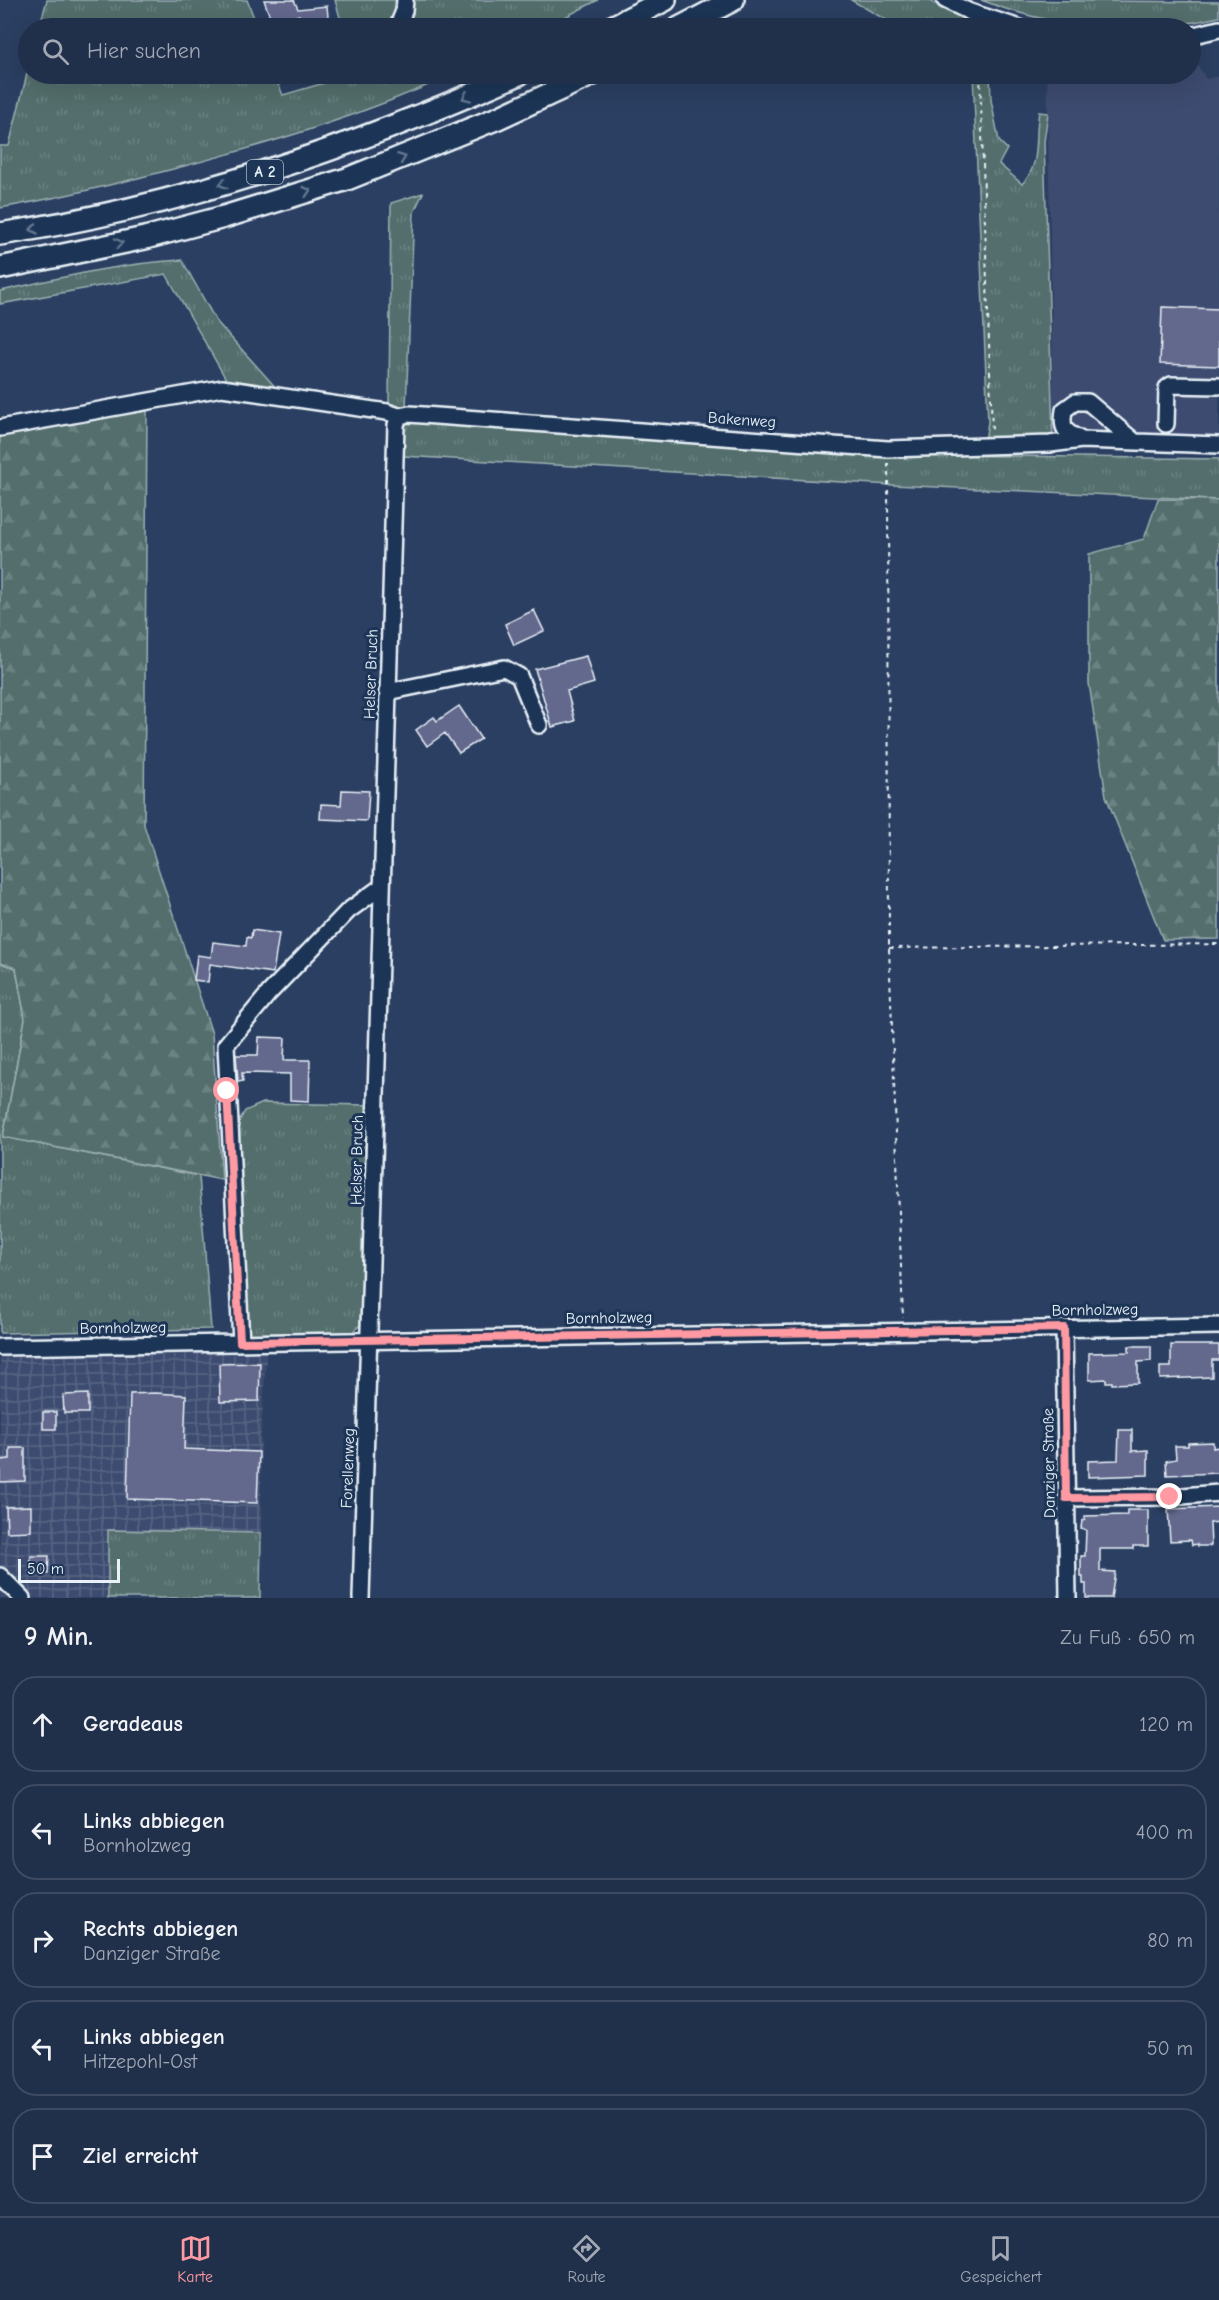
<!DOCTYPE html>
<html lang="de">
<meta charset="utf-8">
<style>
:root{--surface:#202f4a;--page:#283751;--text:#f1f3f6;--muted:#a2a9b5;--line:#3d4a62;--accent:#ff9aa2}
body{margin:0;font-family:"Comic Neue",sans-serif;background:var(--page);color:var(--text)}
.scale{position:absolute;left:18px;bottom:15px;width:102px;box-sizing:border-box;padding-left:6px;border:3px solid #e8f1f8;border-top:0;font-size:16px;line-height:21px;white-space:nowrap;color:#e8f1f8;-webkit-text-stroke:4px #1d3557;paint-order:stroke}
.stop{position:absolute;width:18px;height:18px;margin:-14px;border:4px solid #ff9aa2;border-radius:50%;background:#fff}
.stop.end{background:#ff9aa2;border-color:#fff;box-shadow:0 2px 6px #0008}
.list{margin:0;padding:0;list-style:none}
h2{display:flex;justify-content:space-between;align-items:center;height:78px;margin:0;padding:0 24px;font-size:26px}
h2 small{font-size:20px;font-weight:400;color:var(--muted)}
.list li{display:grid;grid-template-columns:39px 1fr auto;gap:18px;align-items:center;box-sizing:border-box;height:96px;margin:0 12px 12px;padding:0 12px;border:2px solid var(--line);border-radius:24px}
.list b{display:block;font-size:22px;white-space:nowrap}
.list p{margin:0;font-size:20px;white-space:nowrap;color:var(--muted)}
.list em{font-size:20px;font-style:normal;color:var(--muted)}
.icon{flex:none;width:33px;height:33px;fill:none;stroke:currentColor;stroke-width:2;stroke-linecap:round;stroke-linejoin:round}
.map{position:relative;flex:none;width:1219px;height:1598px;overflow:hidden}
.search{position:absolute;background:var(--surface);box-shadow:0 6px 24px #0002;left:18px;right:18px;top:18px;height:66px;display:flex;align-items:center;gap:15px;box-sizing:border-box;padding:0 21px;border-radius:33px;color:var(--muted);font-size:22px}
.sheet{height:618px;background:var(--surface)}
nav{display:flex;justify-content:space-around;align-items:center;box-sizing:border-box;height:84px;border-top:2px solid var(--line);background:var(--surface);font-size:16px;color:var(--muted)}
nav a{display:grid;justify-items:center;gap:3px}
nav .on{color:var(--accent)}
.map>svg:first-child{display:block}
</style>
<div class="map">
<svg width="1219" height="1598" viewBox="0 0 1219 1598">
<defs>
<pattern id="industrial-grid" width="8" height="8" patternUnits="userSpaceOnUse" patternTransform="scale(1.5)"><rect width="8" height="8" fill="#3c4b6f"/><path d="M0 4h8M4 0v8" fill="none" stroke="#586584"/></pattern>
<pattern id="grass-tufts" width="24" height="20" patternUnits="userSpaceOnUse" patternTransform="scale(1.5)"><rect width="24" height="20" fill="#526e6c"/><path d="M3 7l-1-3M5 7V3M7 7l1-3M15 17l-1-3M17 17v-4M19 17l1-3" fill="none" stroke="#6b8382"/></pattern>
<pattern id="forest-firs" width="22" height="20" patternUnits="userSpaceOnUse" patternTransform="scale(1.5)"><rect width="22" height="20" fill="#526e6c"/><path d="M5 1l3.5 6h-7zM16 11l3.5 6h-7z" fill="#6b8382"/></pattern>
</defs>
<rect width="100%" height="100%" fill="#2b3f62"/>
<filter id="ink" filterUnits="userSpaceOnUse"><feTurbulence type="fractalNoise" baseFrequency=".0167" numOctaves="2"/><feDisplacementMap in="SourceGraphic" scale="12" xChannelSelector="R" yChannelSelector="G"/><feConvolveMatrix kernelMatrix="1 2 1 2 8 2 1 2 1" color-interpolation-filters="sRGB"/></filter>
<g filter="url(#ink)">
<!-- built -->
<path fill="#3c4b6f" d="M1191,53L1206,79L1219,76V440L1054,442L1047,74H1190Z"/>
<!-- industrial -->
<path fill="url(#industrial-grid)" d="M267,1348L261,1432V1533L108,1530V1598H0V1354Z"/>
<!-- grass -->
<path fill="url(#grass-tufts)" stroke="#9db0b2" stroke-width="1.5" d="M47,0H247L258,28H39Z
M335,0H598L544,28H343Z
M851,0H927L960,16L994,28H900Z
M981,0L1219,2V17C1139,36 1057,30 981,0Z
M28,70V74H274L283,95L355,74H453C364,115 269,144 173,169C116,184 59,198 0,208V146H9Z
M973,74H990L991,100L999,141L1007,149L999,164L1022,184C1042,164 1034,138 1039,112L1048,113L1044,142L1053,437L985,441L988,422Z
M423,193L414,212L406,407L389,405L391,203Z
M182,260L216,321L279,391L230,386L166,274L0,304V291C60,278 121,263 182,260Z
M403,422L881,454L1219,459V500L892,485L403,456Z
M0,963L16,968L25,1019L3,1137L199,1176L211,1329L0,1333Z
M263,1103L369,1105L360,1325L352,1333L249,1336L235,1128L245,1111Z
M108,1530L261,1533L260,1598H108Z"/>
<!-- forest -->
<path fill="url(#forest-firs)" stroke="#9db0b2" stroke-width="1.5" d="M147,411L144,825L212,1034L222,1180L3,1137L25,1019L16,968L0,963V433Z
M1158,499L1219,500V939L1163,940L1106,796L1089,683V554L1144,539Z"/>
<!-- building -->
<path fill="#64678d" stroke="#e8f1f8" stroke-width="1.5" d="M264,0H294L298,9L327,6L329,28H309L308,22L302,24L299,15L273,25Z
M1162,307L1219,309V366L1160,364Z
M534,610L544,631L514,645L505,624Z
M586,656L594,683L567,691L575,721L552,727L535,669Z
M459,706L481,739L459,753L445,733L427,746L416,730L434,717L437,721Z
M342,790L369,791L367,821L320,819L321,804L341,805Z
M252,930L279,934L273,973L210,964L208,982L194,980L197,955L211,957L213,942L246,946L247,937L251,938Z
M259,1037L285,1038L284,1060H310L309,1101L290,1100V1074L242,1073L243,1081L238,1082L236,1055H258Z
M1171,1345H1219V1360H1212V1377L1160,1379V1367H1171Z
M1129,1346H1151V1361L1138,1362V1383L1112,1384V1382H1106V1379L1089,1380V1353L1129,1352Z
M260,1363L259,1401L220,1402L219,1364Z
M155,1393L186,1395L184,1449L259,1452L257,1503L127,1499L130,1394Z
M88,1394V1413H64L63,1395Z
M43,1412H56V1429H43Z
M1119,1430H1132V1451L1148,1450V1475L1088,1477V1461L1118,1460Z
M1213,1442V1448L1219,1447V1473L1167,1475L1166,1461L1176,1459L1175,1446H1188V1443Z
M10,1448H25V1481L0,1482V1460L10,1459Z
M31,1506V1531L7,1532L6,1507Z
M1219,1507V1522L1210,1523L1211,1546H1198L1197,1544L1192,1545L1191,1540L1170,1541L1168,1509Z
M1127,1510H1148V1546H1133V1549H1100V1571L1115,1572L1111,1598H1086V1584H1083V1577H1081V1556H1085L1086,1530L1081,1528L1082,1521L1085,1520V1516L1127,1515Z
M31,1556H49L48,1574L30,1573Z"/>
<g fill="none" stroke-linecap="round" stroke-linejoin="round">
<defs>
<path id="minor" d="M945,0L970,12L1020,28
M397,28L404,11L405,0
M1190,36L1219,29
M1166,424L1167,388L1171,385L1219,386
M0,428L222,388L387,412L399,416L409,414L888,449L1050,444L1082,440
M1135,442L1088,402H1075L1064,410C1061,429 1064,432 1082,440L1219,445
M387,692L504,668L519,676L539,725
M1064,1328L1068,1598
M241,1342L226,1045L269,993L348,911L381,887
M0,1347L1219,1326
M1066,1498L1170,1497L1219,1493
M0,1576L22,1598
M361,1598L396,425L399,416"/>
<path id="highway" d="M610,28L665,0
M679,28L733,0
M0,234C181,207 353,147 519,74
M0,268L145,238L224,217L347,179L498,118L593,74"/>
</defs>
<!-- minor casing -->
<use href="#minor" stroke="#e8f1f8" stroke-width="20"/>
<!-- highway casing -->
<use href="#highway" stroke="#e8f1f8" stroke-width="26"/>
<!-- path -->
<path stroke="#e8f1f8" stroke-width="2" stroke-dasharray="4.5 4.5" stroke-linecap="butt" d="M1033,22L1065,28
M980,74L992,431
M888,463L889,948L903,1318
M889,948L1219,944"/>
<!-- minor -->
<use href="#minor" stroke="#1d3557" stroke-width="15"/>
<!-- highway -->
<use href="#highway" stroke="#1d3557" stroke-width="21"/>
</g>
<!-- one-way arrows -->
<defs><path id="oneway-chevron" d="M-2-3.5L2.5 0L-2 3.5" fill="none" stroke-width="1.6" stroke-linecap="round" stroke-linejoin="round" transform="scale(1.5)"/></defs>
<g stroke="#64778f">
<use href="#oneway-chevron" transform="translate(466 97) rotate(156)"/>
<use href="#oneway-chevron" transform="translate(402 158) rotate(-21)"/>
<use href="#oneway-chevron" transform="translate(223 184) rotate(164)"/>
<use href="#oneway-chevron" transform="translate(307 191) rotate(-17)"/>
<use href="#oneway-chevron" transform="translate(34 229) rotate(171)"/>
<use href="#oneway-chevron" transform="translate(119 243) rotate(-12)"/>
</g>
</g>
<g fill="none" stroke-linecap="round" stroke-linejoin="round" filter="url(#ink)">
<!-- route -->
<path stroke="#ff9aa2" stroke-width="8" d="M227,1091L240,1342L1064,1328L1066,1498L1170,1497"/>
</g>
<g text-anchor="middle" stroke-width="6" stroke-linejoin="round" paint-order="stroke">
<!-- shield labels -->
<rect fill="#1d3557" stroke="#abb9c8" stroke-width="1.5" x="247" y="160" width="36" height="24" rx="4.5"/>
<g font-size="15" font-weight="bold" fill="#e8f1f8">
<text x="265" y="177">A 2</text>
</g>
<!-- street labels -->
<g font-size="16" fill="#e8f1f8" stroke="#1d3557">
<text transform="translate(742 419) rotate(4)" y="6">Bakenweg</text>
<text transform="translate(370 674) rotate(-88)" y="6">Helser Bruch</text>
<text transform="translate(356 1160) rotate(-89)" y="6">Helser Bruch</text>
<text transform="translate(1095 1309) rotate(-1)" y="6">Bornholzweg</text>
<text transform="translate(609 1317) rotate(-1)" y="6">Bornholzweg</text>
<text transform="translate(123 1327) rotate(-1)" y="6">Bornholzweg</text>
<text transform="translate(1048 1463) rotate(-91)" y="6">Danziger Straße</text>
<text transform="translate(347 1468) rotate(-88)" y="6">Forellenweg</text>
</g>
</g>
</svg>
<div class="scale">50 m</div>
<div class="stop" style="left:227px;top:1091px"></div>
<div class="stop end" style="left:1170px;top:1497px"></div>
<div class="search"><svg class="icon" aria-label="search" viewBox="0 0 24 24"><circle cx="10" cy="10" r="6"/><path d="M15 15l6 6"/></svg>Hier suchen</div>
</div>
<section class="sheet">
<h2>9 Min.<small>Zu Fuß · 650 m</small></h2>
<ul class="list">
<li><svg class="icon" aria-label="ahead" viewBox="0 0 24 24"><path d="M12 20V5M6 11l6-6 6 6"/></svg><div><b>Geradeaus</b></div><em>120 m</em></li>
<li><svg class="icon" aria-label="left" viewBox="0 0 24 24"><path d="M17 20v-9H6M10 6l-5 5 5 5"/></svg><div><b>Links abbiegen</b><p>Bornholzweg</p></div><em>400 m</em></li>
<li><svg class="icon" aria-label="right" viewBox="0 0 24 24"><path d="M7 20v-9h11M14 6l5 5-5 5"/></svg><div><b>Rechts abbiegen</b><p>Danziger Straße</p></div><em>80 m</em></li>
<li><svg class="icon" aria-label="left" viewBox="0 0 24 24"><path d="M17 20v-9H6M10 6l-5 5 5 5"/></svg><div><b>Links abbiegen</b><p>Hitzepohl-Ost</p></div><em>50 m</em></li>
<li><svg class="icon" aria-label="arrive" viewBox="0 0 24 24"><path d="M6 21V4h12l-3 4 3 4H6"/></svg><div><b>Ziel erreicht</b></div></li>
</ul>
</section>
<nav>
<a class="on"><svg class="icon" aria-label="map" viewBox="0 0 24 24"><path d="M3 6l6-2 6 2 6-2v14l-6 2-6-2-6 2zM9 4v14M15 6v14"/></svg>Karte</a>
<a><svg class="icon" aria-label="directions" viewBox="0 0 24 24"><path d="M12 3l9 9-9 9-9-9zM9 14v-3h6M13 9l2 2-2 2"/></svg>Route</a>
<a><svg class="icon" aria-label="saved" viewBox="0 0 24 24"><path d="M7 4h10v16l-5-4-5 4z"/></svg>Gespeichert</a>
</nav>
